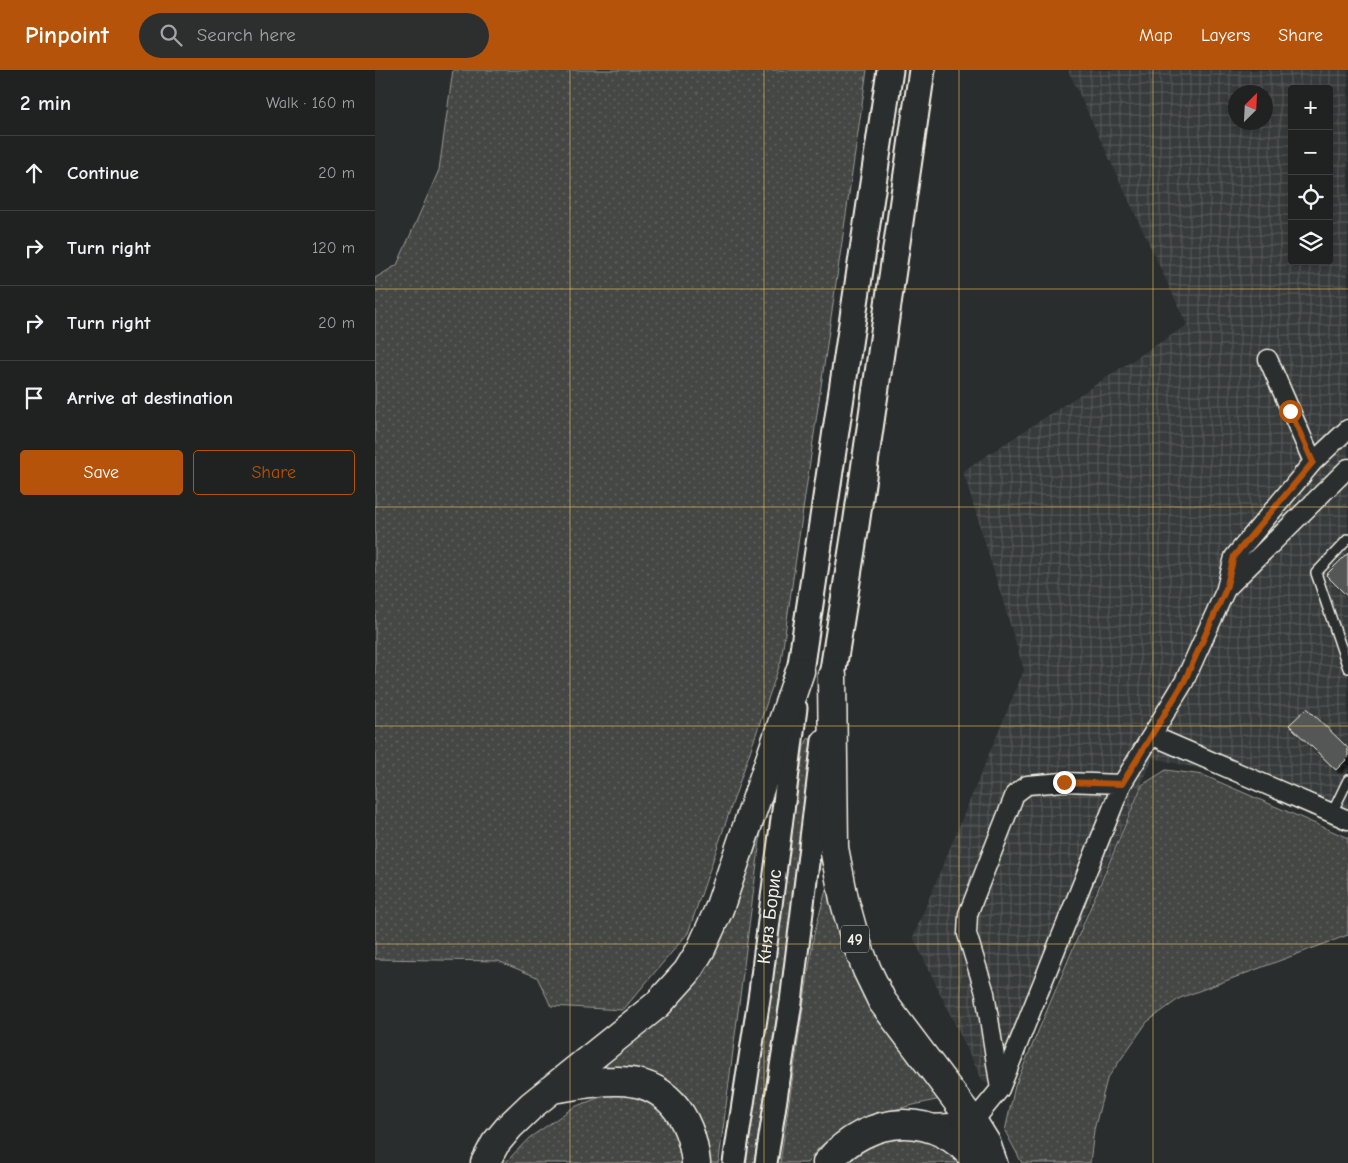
<!DOCTYPE html>
<meta charset="utf-8">
<style>
:root{--surface:#202222;--page:#2d2f2f;--text:#f1f3f6;--muted:#a2a4a5;--line:#3d3f40;--accent:#b45309}
body{margin:0;font-family:"Comic Neue",sans-serif;background:var(--page);color:var(--text)}
.controls{position:absolute;right:15px;top:15px;display:grid;overflow:hidden;border-radius:5px;box-shadow:0 2px 8px #0003}
.controls button{width:45px;height:45px;display:grid;place-items:center;padding:0;border:0;border-bottom:1px solid var(--line);background:var(--surface);color:var(--text);font:25px sans-serif}
.compass{position:absolute;left:853px;top:15px;width:45px;height:45px;border-radius:50%;background:var(--surface);box-shadow:0 2px 8px #0003;rotate:24deg}
.stop{position:absolute;width:15px;height:15px;margin:-11px;border:4px solid #b45309;border-radius:50%;background:#fff}
.stop.end{background:#b45309;border-color:#fff;box-shadow:0 1px 5px #0008}
.list{margin:0;padding:0;list-style:none}
h2{display:flex;justify-content:space-between;align-items:center;height:65px;margin:0;padding:0 20px;font-size:21px}
h2 small{font-size:16px;font-weight:400;color:var(--muted)}
.list li{display:grid;grid-template-columns:32px 1fr auto;gap:15px;align-items:center;box-sizing:border-box;height:75px;padding:0 20px;border-top:1px solid var(--line)}
.list b{display:block;font-size:19px;white-space:nowrap}
.list em{font-size:16px;font-style:normal;color:var(--muted)}
.actions{display:flex;gap:10px;padding:15px 20px}
.actions a{flex:1;padding:11px 0;border:1px solid var(--accent);border-radius:5px;text-align:center;font-size:18px;color:var(--accent)}
.actions .main{background:var(--accent);color:#fff}
.icon{flex:none;width:28px;height:28px;fill:none;stroke:currentColor;stroke-width:2;stroke-linecap:round;stroke-linejoin:round}
.map{position:relative;flex:none;width:973px;height:1093px;overflow:hidden}
header{display:flex;align-items:center;gap:30px;box-sizing:border-box;height:70px;padding:0 25px;background:var(--accent);color:#fff}
header strong{font-size:24px}
nav{display:flex;gap:28px;margin-inline-start:auto;font-size:18px}
.search{width:350px;height:45px;background:var(--page);display:flex;align-items:center;gap:12px;box-sizing:border-box;padding:0 18px;border-radius:28px;color:var(--muted);font-size:19px}
main{display:flex}
aside{flex:1;background:var(--surface)}
.map>svg:first-child{display:block}
</style>
<header>
<strong>Pinpoint</strong>
<div class="search"><svg class="icon" aria-label="search" viewBox="0 0 24 24"><circle cx="10" cy="10" r="6"/><path d="M15 15l6 6"/></svg>Search here</div>
<nav><a>Map</a><a>Layers</a><a>Share</a></nav>
</header>
<main>
<aside>
<h2>2 min<small>Walk · 160 m</small></h2>
<ul class="list">
<li><svg class="icon" aria-label="ahead" viewBox="0 0 24 24"><path d="M12 20V5M6 11l6-6 6 6"/></svg><div><b>Continue</b></div><em>20 m</em></li>
<li><svg class="icon" aria-label="right" viewBox="0 0 24 24"><path d="M7 20v-9h11M14 6l5 5-5 5"/></svg><div><b>Turn right</b></div><em>120 m</em></li>
<li><svg class="icon" aria-label="right" viewBox="0 0 24 24"><path d="M7 20v-9h11M14 6l5 5-5 5"/></svg><div><b>Turn right</b></div><em>20 m</em></li>
<li><svg class="icon" aria-label="arrive" viewBox="0 0 24 24"><path d="M6 21V4h12l-3 4 3 4H6"/></svg><div><b>Arrive at destination</b></div></li>
</ul>
<div class="actions"><a class="main">Save</a><a>Share</a></div>
</aside>
<div class="map">
<svg width="973" height="1093" viewBox="0 0 973 1093">
<defs>
<pattern id="industrial-grid" width="8" height="8" patternUnits="userSpaceOnUse" patternTransform="scale(1.25)"><rect width="8" height="8" fill="#373a3a"/><path d="M0 4h8M4 0v8" fill="none" stroke="#555756"/></pattern>
<pattern id="grass-dots" width="8" height="8" patternUnits="userSpaceOnUse" patternTransform="scale(1.25)"><rect width="8" height="8" fill="#444645"/><path d="M2 2h.1M6 6h.1" fill="none" stroke="#606160" stroke-width="1.8" stroke-linecap="round"/></pattern>
<filter id="shadow"><feDropShadow dx="4.5" dy="4.5" stdDeviation="1" flood-color="#0009"/></filter>
</defs>
<rect width="100%" height="100%" fill="#2a2d2e"/>
<filter id="ink" filterUnits="userSpaceOnUse"><feTurbulence type="fractalNoise" baseFrequency=".02" numOctaves="2"/><feDisplacementMap in="SourceGraphic" scale="10" xChannelSelector="R" yChannelSelector="G"/><feConvolveMatrix kernelMatrix="1 2 1 2 8 2 1 2 1" color-interpolation-filters="sRGB"/></filter>
<g filter="url(#ink)">
<!-- industrial -->
<path fill="url(#industrial-grid)" fill-rule="evenodd" d="M693,0H973V763L834,701L778,688L633,1022L607,1010L538,867L649,600L588,401L812,255ZM917,19H954V191H917ZM861,22H891V52H861Z"/>
<!-- grass -->
<path fill="url(#grass-dots)" stroke="#9c9c96" d="M78,0H492L406,591L313,863L248,940L176,936L162,907L123,891L0,889V208L22,195L64,100Z
M434,667L437,674L414,865L379,1093H371L429,676Z
M791,700L828,705L973,768V865L805,928L772,952L732,1009L719,1060L715,1093H647L630,1061L640,1016L767,715Z
M388,747L344,1090L343,1093H333L329,1057L310,1024L289,1010L267,1000L243,998L216,1003L269,962Z
M455,805L518,967L565,1029C523,1039 479,1045 447,1075C441,1080 437,1087 432,1093H405L439,864Z
M256,1022L272,1028L293,1047L309,1076L308,1093H130L154,1068L199,1037L234,1024Z
M515,1065L556,1069L589,1093H464L480,1079Z"/>
<!-- building -->
<path fill="#555756" stroke="#f4f1e8" filter="url(#shadow)" d="M973,483V527L951,505Z
M932,638L973,678V688L961,700L914,655Z"/>
<g fill="none" stroke-linecap="round" stroke-linejoin="round">
<defs>
<path id="service" d="M973,469L941,503L973,598
M957,743L973,710"/>
<path id="minor" d="M893,289L938,392
M851,518L859,487L938,392L973,359
M778,666L973,750
M625,1019L747,714L809,612L851,519L973,398
M555,1054L598,1052L625,1019L610,923L592,864L593,844L640,724L652,715L689,712L747,714"/>
<g id="tertiary">
<path id="s1" d="M359,1093L385,922L421,638"/>
<path d="M391,1093L416,932L448,670"/>
</g>
<path id="secondary" d="M425,601L515,0
M457,606L481,455L547,0"/>
<path id="primary" d="M457,606L459,778L469,829L480,869L492,900L507,931L598,1052L611,1073L618,1093
M178,1019C197,1016 221,1011 239,1011C291,1009 316,1046 321,1093
M110,1093L120,1074L135,1056L157,1035L283,934L312,902L326,879L344,839L425,601
M452,1093C494,1043 562,1039 603,1093"/>
</defs>
<!-- service casing -->
<use href="#service" stroke="#f4f1e8" stroke-width="12"/>
<!-- minor casing -->
<use href="#minor" stroke="#f4f1e8" stroke-width="21"/>
<!-- tertiary casing -->
<use href="#tertiary" stroke="#f4f1e8" stroke-width="25"/>
<!-- secondary casing -->
<use href="#secondary" stroke="#f4f1e8" stroke-width="29"/>
<!-- primary casing -->
<use href="#primary" stroke="#f4f1e8" stroke-width="31"/>
<!-- service -->
<use href="#service" stroke="#2a2d2e" stroke-width="9"/>
<!-- minor -->
<use href="#minor" stroke="#2a2d2e" stroke-width="18"/>
<!-- tertiary -->
<use href="#tertiary" stroke="#2a2d2e" stroke-width="21"/>
<!-- secondary -->
<use href="#secondary" stroke="#2a2d2e" stroke-width="25"/>
<!-- primary -->
<use href="#primary" stroke="#2a2d2e" stroke-width="28"/>
</g>
</g>
<g fill="none" stroke-linecap="round" stroke-linejoin="round" filter="url(#ink)">
<!-- route -->
<path stroke="#b45309" stroke-width="6" d="M689,712L747,714L809,612L851,519L859,486L938,392L915,341"/>
</g>
<!-- grid -->
<path fill="none" stroke="#ffd166" stroke-width="1" stroke-opacity="0.55" d="M195,0V1093M389,0V1093M584,0V1093M778,0V1093M0,219H973M0,437H973M0,656H973M0,874H973"/>
<g text-anchor="middle" stroke-width="5" stroke-linejoin="round" paint-order="stroke">
<!-- shield labels -->
<rect fill="#2a2d2e" stroke="#b7b6b0" stroke-width="1" x="466" y="855.5" width="28" height="27" rx="4"/>
<g font-size="16" font-weight="bold" fill="#f4f1e8">
<text x="480" y="875">49</text>
</g>
<!-- street labels -->
<g font-size="18" fill="#f4f1e8" stroke="#2a2d2e">
<text dy="6" stroke="none"><textPath href="#s1" startOffset="249">Княз Борис</textPath></text>
</g>
</g>
</svg>
<div class="controls">
<button>+</button>
<button>−</button>
<button><svg class="icon" aria-label="locate" viewBox="0 0 24 24"><circle cx="12" cy="12" r="6"/><path d="M12 2v4M12 18v4M2 12h4M18 12h4"/></svg></button>
<button><svg class="icon" aria-label="layers" viewBox="0 0 24 24"><path d="M12 4l9 5-9 5-9-5zM3 14l9 5 9-5"/></svg></button>
</div>
<svg class="compass" viewBox="-18 -18 36 36"><path d="M0-13l5 13h-10z" fill="#e53935"/><path d="M0 13l5-13h-10z" fill="#a2a4a5"/></svg>
<div class="stop" style="left:915px;top:341px"></div>
<div class="stop end" style="left:689px;top:712px"></div>
</div>
</main>
